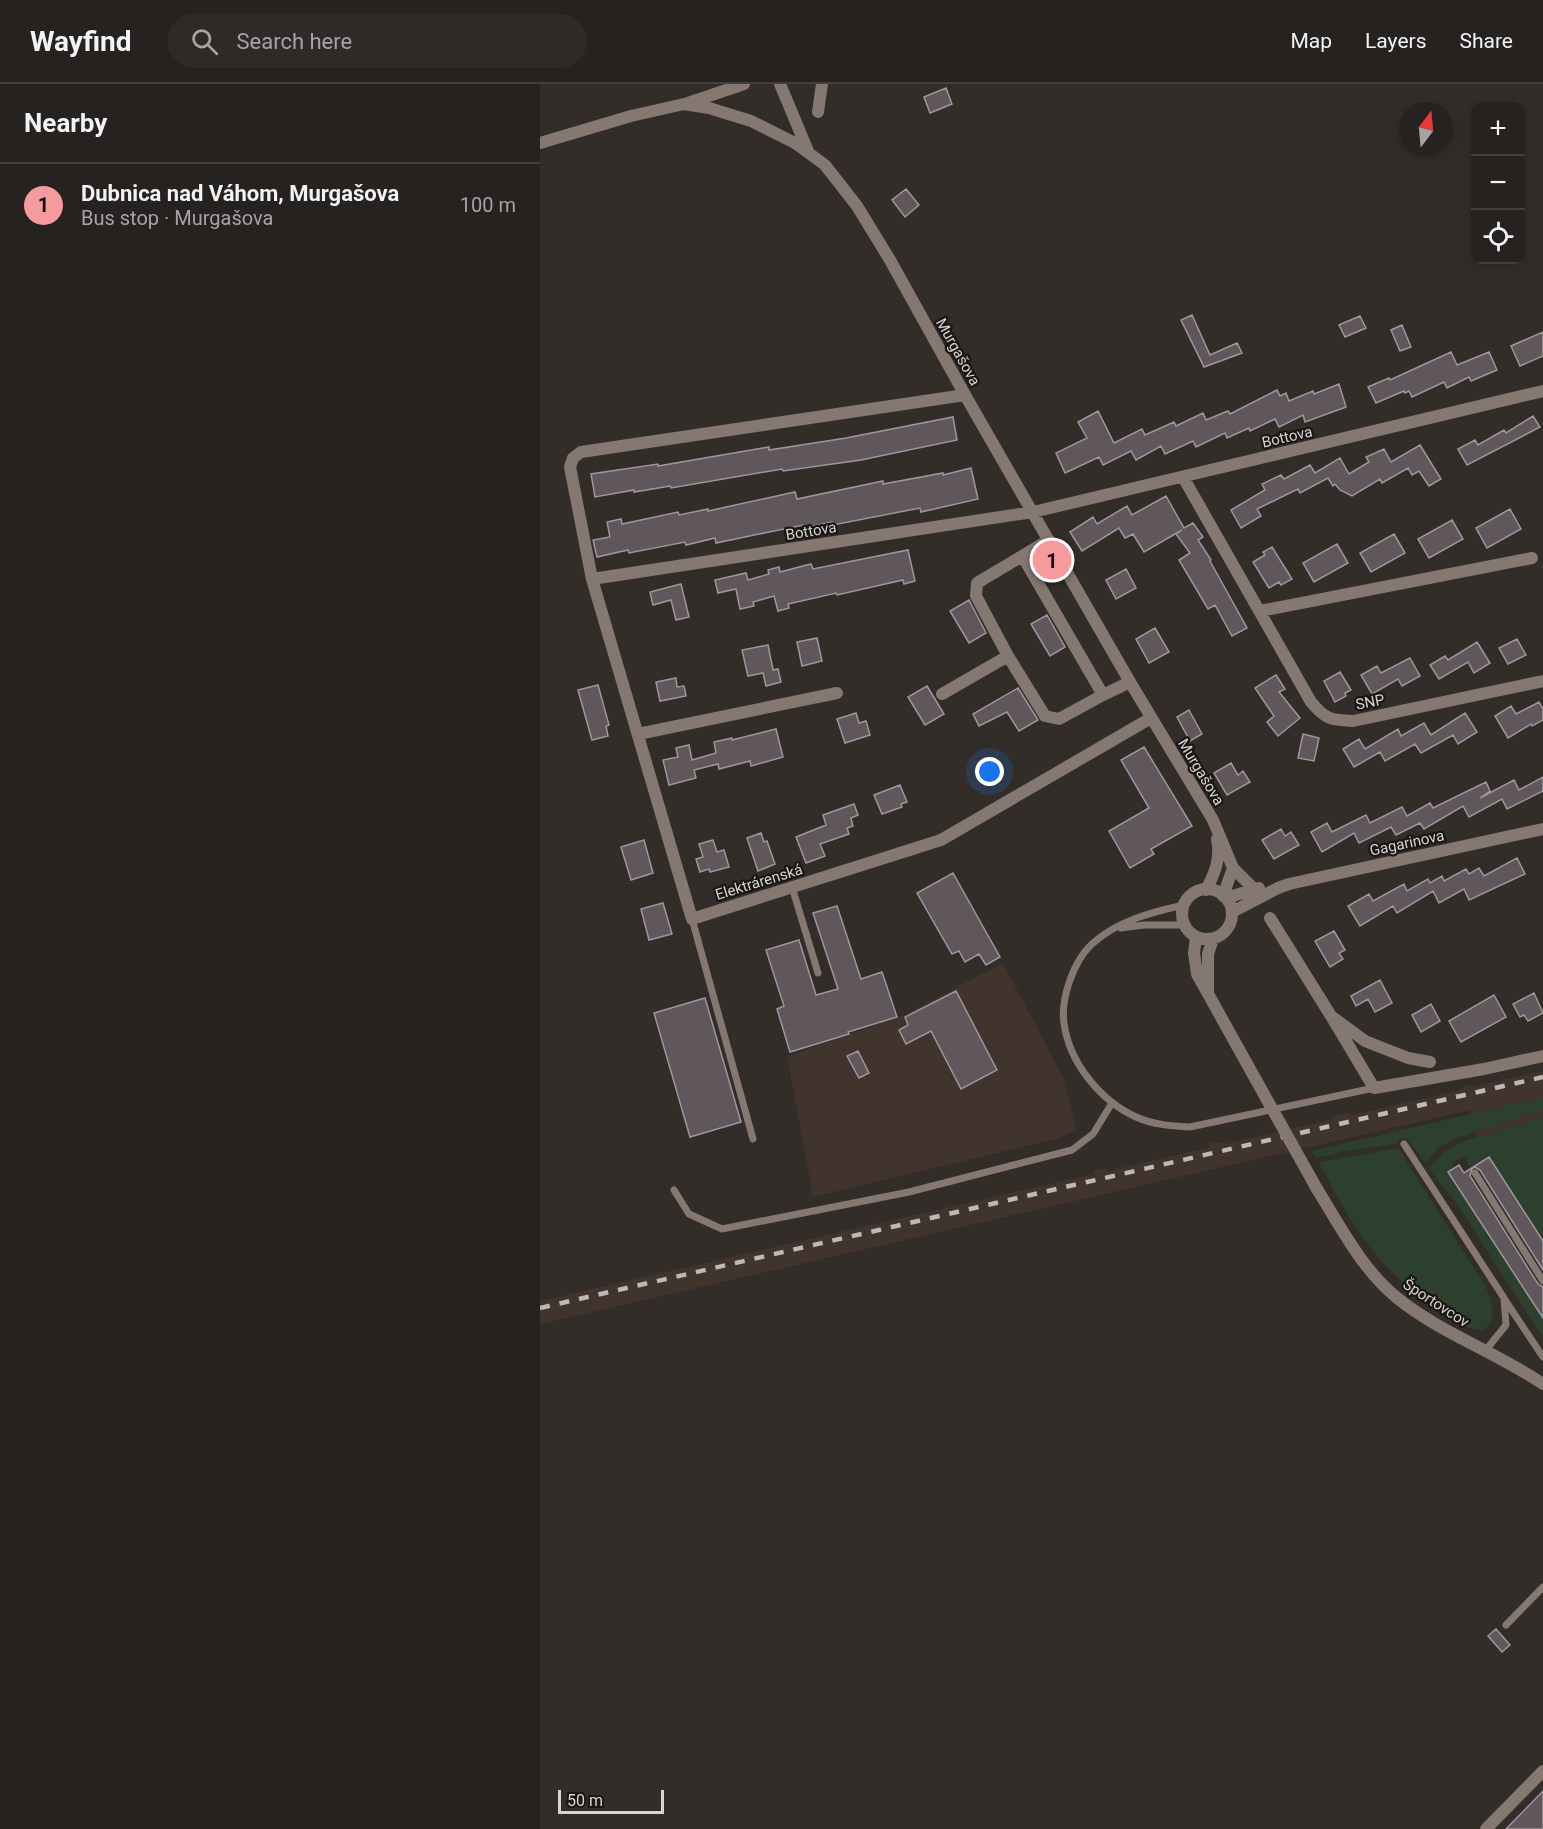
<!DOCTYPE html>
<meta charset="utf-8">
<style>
:root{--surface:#26221f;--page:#2e2a28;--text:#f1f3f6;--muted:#a4a4a4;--line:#423f3d;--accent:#f59b9e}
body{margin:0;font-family:Roboto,sans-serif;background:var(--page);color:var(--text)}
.controls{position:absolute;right:18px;top:18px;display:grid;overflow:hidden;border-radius:12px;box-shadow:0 3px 15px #0003}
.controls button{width:54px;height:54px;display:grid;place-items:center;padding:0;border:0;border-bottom:2px solid var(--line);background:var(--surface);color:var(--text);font:30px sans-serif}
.compass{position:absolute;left:859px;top:18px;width:54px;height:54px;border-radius:50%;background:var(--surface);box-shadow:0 3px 15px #0003;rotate:16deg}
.scale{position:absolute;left:18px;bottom:15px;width:106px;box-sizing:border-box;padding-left:6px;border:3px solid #d7d3d0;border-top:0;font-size:16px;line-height:21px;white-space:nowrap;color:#d7d3d0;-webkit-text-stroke:4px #191614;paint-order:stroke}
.you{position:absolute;left:450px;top:688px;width:21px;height:21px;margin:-15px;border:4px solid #fff;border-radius:50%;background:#1a73e8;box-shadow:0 0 0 9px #1a73e833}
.badge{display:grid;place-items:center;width:39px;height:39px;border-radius:50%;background:var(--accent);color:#111;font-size:20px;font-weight:700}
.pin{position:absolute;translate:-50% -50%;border:3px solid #fff;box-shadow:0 2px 6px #0006}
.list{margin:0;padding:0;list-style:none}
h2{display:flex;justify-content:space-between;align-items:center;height:78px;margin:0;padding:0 24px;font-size:26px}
h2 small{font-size:20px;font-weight:400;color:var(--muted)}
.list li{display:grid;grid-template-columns:39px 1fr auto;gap:18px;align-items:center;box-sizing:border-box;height:84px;padding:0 24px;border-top:2px solid var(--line)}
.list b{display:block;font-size:22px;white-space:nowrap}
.list p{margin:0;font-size:20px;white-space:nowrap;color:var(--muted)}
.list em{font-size:20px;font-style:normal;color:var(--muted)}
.icon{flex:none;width:33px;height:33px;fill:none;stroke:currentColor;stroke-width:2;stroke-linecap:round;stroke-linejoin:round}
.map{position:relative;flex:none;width:1003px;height:1745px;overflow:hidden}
header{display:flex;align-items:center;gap:36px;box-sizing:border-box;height:84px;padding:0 30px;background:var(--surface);border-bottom:2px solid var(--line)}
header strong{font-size:28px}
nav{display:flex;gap:33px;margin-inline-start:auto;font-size:21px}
.search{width:420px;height:54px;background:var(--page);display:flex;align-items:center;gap:15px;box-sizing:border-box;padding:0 21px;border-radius:33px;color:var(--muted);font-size:22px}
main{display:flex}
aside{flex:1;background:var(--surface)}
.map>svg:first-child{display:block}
</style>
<header>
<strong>Wayfind</strong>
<div class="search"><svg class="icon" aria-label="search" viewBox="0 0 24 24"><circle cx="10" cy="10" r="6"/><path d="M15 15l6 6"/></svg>Search here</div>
<nav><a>Map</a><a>Layers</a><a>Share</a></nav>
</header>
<main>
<aside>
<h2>Nearby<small></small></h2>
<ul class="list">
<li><span class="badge">1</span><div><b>Dubnica nad Váhom, Murgašova</b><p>Bus stop · Murgašova</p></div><em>100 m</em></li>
</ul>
</aside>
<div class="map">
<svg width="1003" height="1745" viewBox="0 0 1003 1745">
<rect width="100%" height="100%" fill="#332d29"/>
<!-- built -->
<path fill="#40342d" d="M463,879L524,995L536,1045L520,1054L273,1113L247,973L364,931Z
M1003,987V1052L941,1068L930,1026L0,1240V1217L553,1090L555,1086L564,1084L568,1087L667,1064L671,1059L679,1058L685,1060L793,1035L797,1031L805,1029L812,1031L920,1006L921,1003L929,1001L932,1003Z"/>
<!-- green -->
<path fill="#2c402d" d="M1003,1013V1026L917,1054L898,1064L886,1079L866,1054L858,1055L859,1059L802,1068L776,1074L772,1067Z
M1003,1033V1157L949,1073L930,1084L925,1073L912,1078L914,1083L908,1088L1003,1234V1254L918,1122C909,1108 898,1099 889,1084L905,1067L924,1057Z
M858,1064L945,1201C952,1218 960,1235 942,1247C929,1246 916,1236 905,1229C839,1189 813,1144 779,1078Z"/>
<!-- building -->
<path fill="#5f575b" stroke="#9f969b" stroke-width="1.5" d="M406,4L412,20L390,29L384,13Z
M366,105L379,121L365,133L352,116Z
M652,231L670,271L697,259L702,269L664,283L641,236Z
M820,232L826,244L805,253L799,241Z
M862,241L871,263L860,267L851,246Z
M1003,248V272L980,282L971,262Z
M911,268L917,281L949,268L957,286L931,297L929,293L907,304L904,298L872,313L869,307L865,309L864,307L836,319L828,303L849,294L850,296Z
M799,300L806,323L765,338L763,331L739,343L735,335L710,347L709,344L687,354L685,349L656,363L653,357L625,370L621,362L596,376L591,367L563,381L559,373L525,389L516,369L547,354L538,338L558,327L574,359L602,345L605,351L634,338L636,342L663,329L666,336L688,327L690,330L737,306L740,312L746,309L749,317L773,307L774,310Z
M993,332L1000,343L927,381L918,365L935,356L938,361L964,346L966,349Z
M413,333L417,356L321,376L243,387L242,385L131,404L130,402L94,408V406L55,413L51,390L118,380V382L229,363V366L306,354Z
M880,361L901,395L889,402L879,387L872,391L868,384L842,399L840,395L812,412L800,406L795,400L793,402L788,394L760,409L758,405L717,425L721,432L701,444L691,426L725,406L722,400L741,391L744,395L770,381L775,389L800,374L809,390L829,378L826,373L844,365L851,378Z
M431,384L438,415L381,428L380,424L293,441L292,438L264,444L263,441L176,459L175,454L146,461L145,458L89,469L88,466L57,473L53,456L70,453L67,438L81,435L82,440L138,428L139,431L168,425V427L255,408L257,415L343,397V400L403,389V391Z
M626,412L644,444L653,439L663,453L658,456L671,476L670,477L707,544L692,552L675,521L668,525L639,476L650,469L636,450L642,446L604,468L593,450L585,454L579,444L542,467L530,448L553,433L557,440L587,422L592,431Z
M970,425L981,445L947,464L936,444Z
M912,436L923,455L889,474L878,455Z
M854,450L865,469L831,488L820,469Z
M797,460L808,479L774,498L763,479Z
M732,463L752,495L741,501L739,498L729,504L713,478L725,471L723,468Z
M368,466L375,497L364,500L363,496L297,511L296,509L248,520L249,524L238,527L234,512L213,518L214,522L200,525L196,505L178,509L175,496L206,489L208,496L229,490L228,486L239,483L240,488L271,480L273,485Z
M586,485L596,504L576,515L566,496Z
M141,500L149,533L136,536L131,516L113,521L110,508Z
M429,516L446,549L429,559L410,527Z
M507,531L525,563L510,572L491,540Z
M615,544L629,568L609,579L596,555Z
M277,554L282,577L262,582L257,558Z
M977,555L986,571L968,580L959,564Z
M937,558L950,579L934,589L928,578L899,595L890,581L905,572L908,576Z
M228,561L233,586L238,585L241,598L226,602L223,589L208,592L202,566Z
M870,574L880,592L862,602L858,595L832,610L821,591L837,582L841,589Z
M800,588L811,606L805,609L806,612L795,618L784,597Z
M736,591L745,605L739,608L760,634L738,652L727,638L734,632L715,604Z
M136,594L137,603L144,602L146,612L120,617L116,598Z
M58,601L69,641L66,642L68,652L52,656L38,606Z
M387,602L404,630L385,641L368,613Z
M478,604L498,636L479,647L467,628L439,642L433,630Z
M999,618L1003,625V636L992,642L991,640L968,654L955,632L971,622L976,630Z
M649,626L662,650L650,657L637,633Z
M316,629L319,639L326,637L330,651L305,659L297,635Z
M925,629L937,648L918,660L913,651L881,669L875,660L845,677L840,668L814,683L803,665L819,655L825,665L858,645L861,652L884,639L891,651Z
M236,645L243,673L211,682L210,677L179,685L178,680L154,686L156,694L129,701L123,676L138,673L136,664L149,661L152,676L176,669L174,658L192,654V656Z
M763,650L779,654L774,677L758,674Z
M604,663L652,742L611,765L614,770L590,784L569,747L609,724L581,676Z
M691,679L698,691L703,687L710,698L687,711L674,689Z
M1003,693V707L967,725L962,715L929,733L923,722L884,745L880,739L856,751L851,743L819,759L814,749L782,768L771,748L787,739L792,748L826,731L830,739L862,723L867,732L890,719L893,724L946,698L950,707L940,714L974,696L979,706Z
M360,701L367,718L361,720L362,723L342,730L334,711Z
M314,720L318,731L311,734L313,742L307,744L309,750L280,760L285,772L266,779L256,753L286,741L283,731Z
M741,745L745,752L751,748L759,761L734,775L722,756Z
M221,749L224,758L227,757L235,780L218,787L207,754Z
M104,756L113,789L91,796L81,763Z
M173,756L177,768L184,766L189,783L170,788L169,785L160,788L156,775L163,773L159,760Z
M977,774L985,790L929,816L924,805L899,819L893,807L857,829L853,822L820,842L808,822L829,810L833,817L864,800L867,807L888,795L890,799L902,792L904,797L926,785L929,790L939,784L944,792Z
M413,789L460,873L446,881L439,870L425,878L419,867L412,870L377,809Z
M123,819L132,850L109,856L101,825Z
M297,822L321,895L342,888L357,933L308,948L309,950L250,968L237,925L244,922L226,866L259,856L276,911L298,905L273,829Z
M794,847L805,866L799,869L803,875L790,883L775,857Z
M840,896L852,919L835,928L828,915L816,922L811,912Z
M416,907L457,986L421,1005L391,947L366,960L359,946L368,941L365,933Z
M994,909L1003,929L988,937L984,931L980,933L973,920Z
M954,911L966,933L921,958L909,937Z
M165,914L201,1038L150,1053L114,929Z
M891,920L900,937L881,948L872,931Z
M318,967L329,989L319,994L307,972Z
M949,1073L1003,1157V1186L940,1086L935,1083L932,1085L930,1092L998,1200L1003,1203V1234L908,1088L919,1081L924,1089Z
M956,1545L970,1561L962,1568L948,1552Z
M1003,1707V1745H966Z"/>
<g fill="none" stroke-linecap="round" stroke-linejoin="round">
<!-- service -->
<path stroke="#857870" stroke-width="7" d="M252,803L278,889
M644,821C612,828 577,837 552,860C541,870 534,884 529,899C525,911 522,926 524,939C529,979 561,1017 596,1033C614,1041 632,1042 650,1043L834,1004
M152,835L213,1055
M581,844L604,841H645
M864,1060L964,1214L966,1241L945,1267
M935,1089L1003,1197
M134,1106L149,1130L182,1145L369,1108L532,1066L553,1050L572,1019
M965,1216L1003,1273
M966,1541L1003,1503"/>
<!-- minor -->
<path stroke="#857870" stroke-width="12" d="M240,0L268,67
M148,19L204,0
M278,28L282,0
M0,59L91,32L144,20L169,24L211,37L255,59L285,81L317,122L350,176L425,311L590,598L673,736L693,784L713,804
M425,311L41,368L33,374L30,383L52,495L152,835L401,756L611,634
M643,393L771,618C786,636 791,636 813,637L1003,597
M509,456L437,499L436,512L468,572L505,632L519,635L563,611L590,598
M483,473L563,611
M52,495L493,428L1003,307
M720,527L992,474
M402,610L468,572
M98,650L297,609
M642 830a25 25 0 1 1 50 0a25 25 0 1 1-50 0Z
M666,806C675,789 681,774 677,755
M683,812L693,784
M686,814L719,804
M692,828L738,804L749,800L1003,745
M730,834L791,932L825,957L868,974L890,978
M656,853L654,869L657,890L716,996
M668,909V870L673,855
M791,932L834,1004L944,985L1003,972
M777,1105C800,1142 822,1185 856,1213C900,1249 956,1268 1003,1300
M946,1745L1003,1687"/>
<!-- rail -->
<path stroke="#bdb9b6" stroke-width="4.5" stroke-dasharray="10 10" stroke-linecap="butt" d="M0,1224L1003,993"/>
<!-- minor-bridge -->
<path stroke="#857870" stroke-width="12" d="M716,996L777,1105"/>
</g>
<g text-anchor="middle" stroke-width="4.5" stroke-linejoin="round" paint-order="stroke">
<!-- street labels -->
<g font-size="15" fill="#d7d3d0" stroke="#191614">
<text transform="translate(418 268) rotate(61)" y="5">Murgašova</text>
<text transform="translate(747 353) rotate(-13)" y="5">Bottova</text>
<text transform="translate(271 447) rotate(-9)" y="5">Bottova</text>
<text transform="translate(830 618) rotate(-11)" y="5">SNP</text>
<text transform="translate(661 688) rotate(59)" y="5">Murgašova</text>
<text transform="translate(867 759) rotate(-12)" y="5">Gagarinova</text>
<text transform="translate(219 798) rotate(-17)" y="5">Elektrárenská</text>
<text transform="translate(896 1219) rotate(33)" y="5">Športovcov</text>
</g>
</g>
</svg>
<div class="controls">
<button>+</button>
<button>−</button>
<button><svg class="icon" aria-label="locate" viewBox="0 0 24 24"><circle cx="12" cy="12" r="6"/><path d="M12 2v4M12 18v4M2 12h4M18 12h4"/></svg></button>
</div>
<svg class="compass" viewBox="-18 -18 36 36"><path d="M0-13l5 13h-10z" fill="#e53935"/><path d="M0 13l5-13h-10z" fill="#a4a4a4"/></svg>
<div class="scale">50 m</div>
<div class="you"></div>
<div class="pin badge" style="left:512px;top:476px">1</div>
</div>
</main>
